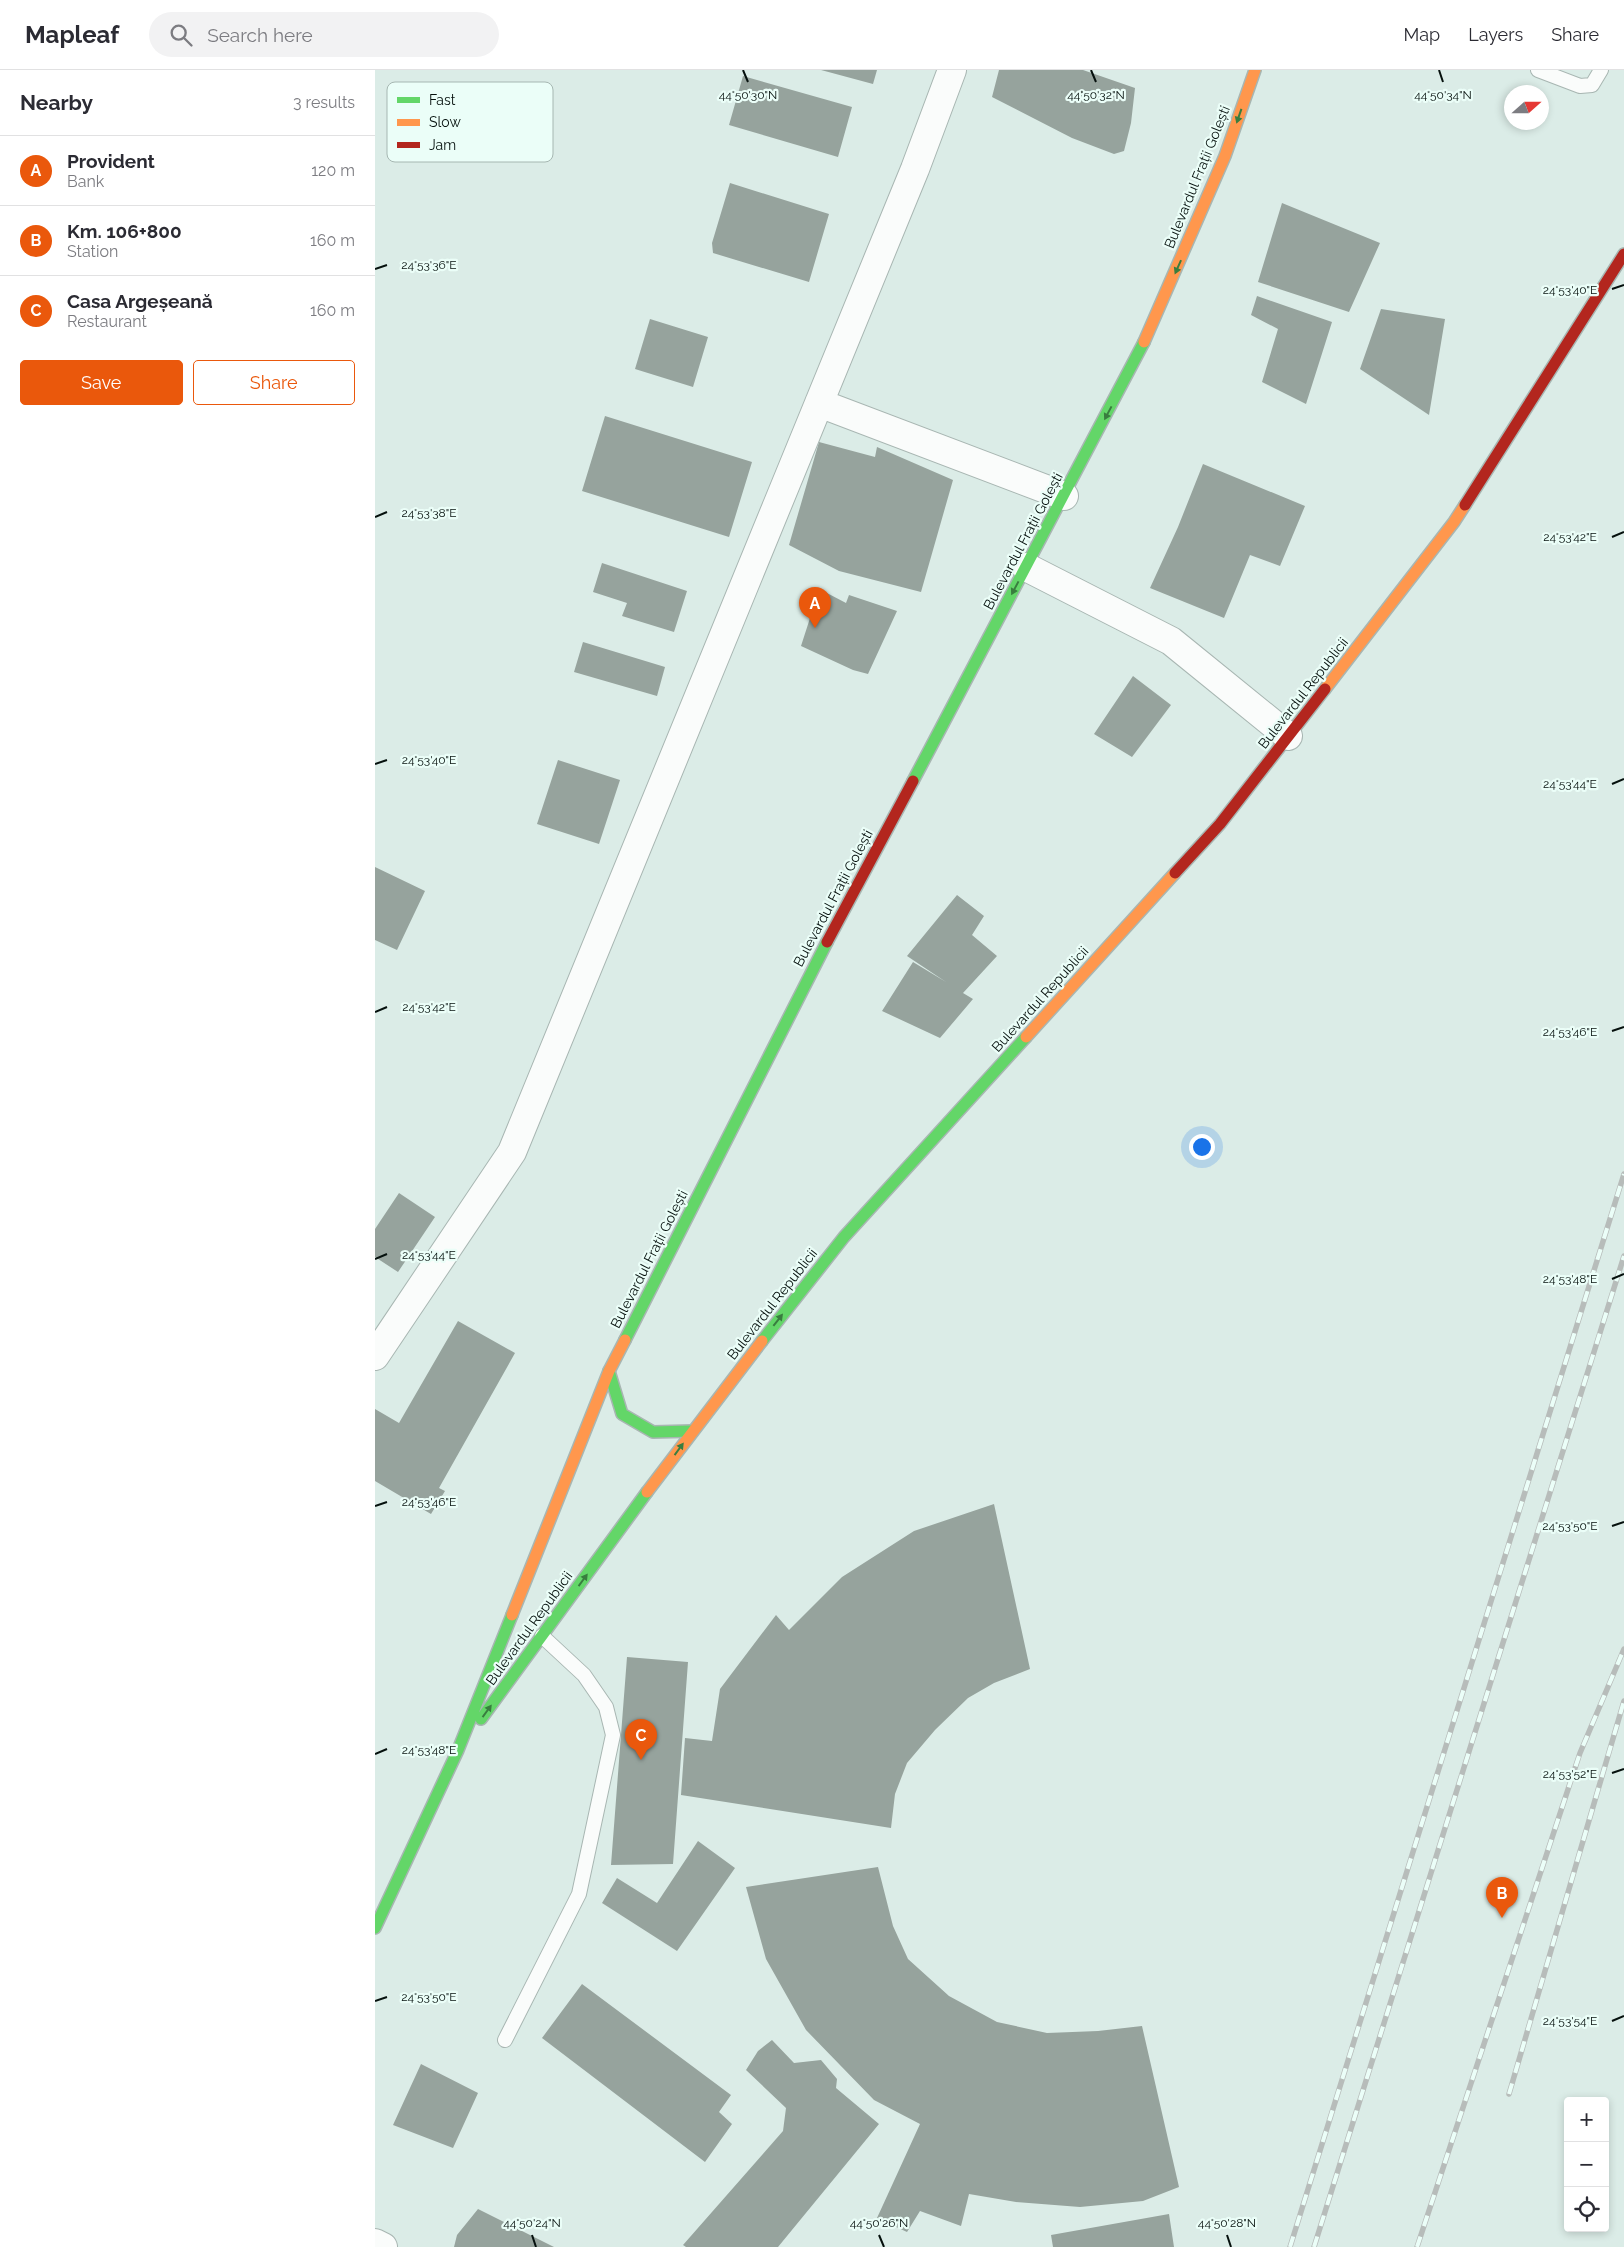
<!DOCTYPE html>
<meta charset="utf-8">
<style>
:root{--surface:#fff;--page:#f2f2f3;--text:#2b2b33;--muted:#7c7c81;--line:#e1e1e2;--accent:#ea580c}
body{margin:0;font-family:Raleway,sans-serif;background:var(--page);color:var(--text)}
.controls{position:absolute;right:15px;bottom:15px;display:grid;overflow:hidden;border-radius:5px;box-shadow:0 2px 8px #0003}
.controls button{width:45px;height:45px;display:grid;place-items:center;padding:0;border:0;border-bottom:1px solid var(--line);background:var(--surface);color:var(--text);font:25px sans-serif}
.compass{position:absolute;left:1129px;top:15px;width:45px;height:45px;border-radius:50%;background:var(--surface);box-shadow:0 2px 8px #0003;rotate:69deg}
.you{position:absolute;left:826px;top:1076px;width:18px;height:18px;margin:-12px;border:4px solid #fff;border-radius:50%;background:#1a73e8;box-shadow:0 0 0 8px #1a73e833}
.badge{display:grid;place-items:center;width:32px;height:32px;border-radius:50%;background:var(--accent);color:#fff;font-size:16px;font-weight:700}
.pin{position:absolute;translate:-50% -41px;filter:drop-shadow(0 1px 2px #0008)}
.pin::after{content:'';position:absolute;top:26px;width:18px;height:15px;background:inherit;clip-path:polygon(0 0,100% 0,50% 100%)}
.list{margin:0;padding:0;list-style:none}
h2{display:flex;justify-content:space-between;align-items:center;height:65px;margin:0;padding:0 20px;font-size:21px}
h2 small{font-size:16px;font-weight:400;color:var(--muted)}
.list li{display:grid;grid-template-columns:32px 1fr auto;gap:15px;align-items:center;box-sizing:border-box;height:70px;padding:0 20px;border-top:1px solid var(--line)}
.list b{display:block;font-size:19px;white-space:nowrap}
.list p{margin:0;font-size:16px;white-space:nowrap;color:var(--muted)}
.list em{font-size:16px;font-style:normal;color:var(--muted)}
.actions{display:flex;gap:10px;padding:15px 20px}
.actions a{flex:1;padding:11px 0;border:1px solid var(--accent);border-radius:5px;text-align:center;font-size:18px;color:var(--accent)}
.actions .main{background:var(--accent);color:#fff}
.icon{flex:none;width:28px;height:28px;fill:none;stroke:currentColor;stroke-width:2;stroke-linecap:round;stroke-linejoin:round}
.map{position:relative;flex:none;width:1249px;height:2177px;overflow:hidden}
header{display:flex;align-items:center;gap:30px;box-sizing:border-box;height:70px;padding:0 25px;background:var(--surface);border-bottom:1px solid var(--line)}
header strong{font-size:24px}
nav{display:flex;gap:28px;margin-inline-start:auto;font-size:18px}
.search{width:350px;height:45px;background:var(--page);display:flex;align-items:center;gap:12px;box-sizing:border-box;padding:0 18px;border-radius:28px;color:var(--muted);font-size:19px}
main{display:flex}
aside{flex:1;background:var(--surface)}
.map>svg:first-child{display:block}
</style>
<header>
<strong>Mapleaf</strong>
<div class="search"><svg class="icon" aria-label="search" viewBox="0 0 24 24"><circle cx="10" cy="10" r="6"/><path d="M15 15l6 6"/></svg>Search here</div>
<nav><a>Map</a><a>Layers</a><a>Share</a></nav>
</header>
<main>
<aside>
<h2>Nearby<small>3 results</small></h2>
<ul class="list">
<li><span class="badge">A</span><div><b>Provident</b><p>Bank</p></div><em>120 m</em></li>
<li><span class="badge">B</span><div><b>Km. 106+800</b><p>Station</p></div><em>160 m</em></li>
<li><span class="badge">C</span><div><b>Casa Argeșeană</b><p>Restaurant</p></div><em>160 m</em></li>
</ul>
<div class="actions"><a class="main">Save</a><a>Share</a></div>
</aside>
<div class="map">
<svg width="1249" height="2177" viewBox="0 0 1249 2177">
<rect width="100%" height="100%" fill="#dbece7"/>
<!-- building -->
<path fill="#96a39d" d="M446,0H502L498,14Z
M624,0H708L760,18L756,53L749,81L739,84L697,68L617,27Z
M368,6L477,37L463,87L354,55Z
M355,113L454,144L434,212L338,183L337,173Z
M907,133L1005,173L974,242L883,212Z
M882,226L957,252L931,334L887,312L903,259L876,245Z
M1006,239L1070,249L1054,345L985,299Z
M275,249L333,267L318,317L260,299Z
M230,346L377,392L354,467L207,421Z
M444,372L500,387L502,377L578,410L546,522L464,501L414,475Z
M828,394L930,436L905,496L875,485L849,548L775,518L803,457Z
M227,493L312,521L299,562L247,546L252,533L218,522Z
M450,522L471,533L474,525L522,541L493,604L478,600L426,576L436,545Z
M208,572L290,597L282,626L199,602Z
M758,606L796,635L757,687L719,664Z
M183,690L245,710L224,774L162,754Z
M0,797L50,821L22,880L0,870Z
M582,825L609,846L597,865L622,886L588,923L598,929L565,968L507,941L538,892L571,912L532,886Z
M24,1123L60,1147L23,1202L0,1187V1159Z
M83,1251L140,1283L64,1418L70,1421L56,1444L0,1411V1339L24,1353Z
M619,1434L655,1599L619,1613L593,1628L560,1660L532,1693L520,1724L516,1758L306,1725L310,1668L337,1671L345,1619L401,1545L414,1560L467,1507L539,1461Z
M252,1587L313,1592L298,1794L236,1795Z
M323,1771L360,1798L302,1881L227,1833L242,1808L282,1833Z
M503,1797L518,1856L533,1889L574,1926L622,1952L672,1963L723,1961L767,1956L804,2117L768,2131L705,2137L641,2132L594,2124L586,2156L545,2141L532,2162L502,2148L545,2054L499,2030L431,1960L391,1889L371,1817Z
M207,1914L356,2025L344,2042L357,2054L330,2092L167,1968Z
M397,1970L419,1993L446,1990L462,2009L461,2018L504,2054L403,2177H311L308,2175L408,2061L411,2038L371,2000L383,1981Z
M46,1994L103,2023L78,2078L18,2055Z
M103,2139L179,2177H79L82,2165Z
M794,2144L799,2177H678L676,2165Z"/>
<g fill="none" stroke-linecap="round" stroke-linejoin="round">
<defs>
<path id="lane" d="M1163,0L1205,16L1217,15L1226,0
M130,1970L204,1824L238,1665L231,1637L209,1605L167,1566"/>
<path id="street" d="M444,333L689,426
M651,497L796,571L913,666
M0,1286L137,1082L540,99L577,0
M0,2173L8,2177"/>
<path id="fast" d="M538,711L769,272
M250,1270L452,872
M387,1271L469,1167L651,967
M234,1301L247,1344L278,1362L317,1361
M106,1649L272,1422
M0,1858L83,1680L137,1545"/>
<path id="slow" d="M769,272L850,86L880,0
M950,619L1079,452L1090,435
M651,967L800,803
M272,1422L387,1271
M137,1545L234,1301L250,1270"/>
<path id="jam" d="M1090,435L1249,184
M800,803L845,754L950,619
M452,872L538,711"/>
</defs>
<!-- lane casing -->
<use href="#lane" stroke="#a8b6b2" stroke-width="16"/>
<!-- street casing -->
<use href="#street" stroke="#a8b6b2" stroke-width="30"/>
<!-- fast casing -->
<use href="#fast" stroke="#a8b6b2" stroke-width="14"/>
<!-- slow casing -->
<use href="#slow" stroke="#a8b6b2" stroke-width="14"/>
<!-- jam casing -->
<use href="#jam" stroke="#a8b6b2" stroke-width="14"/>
<!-- lane -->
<use href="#lane" stroke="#fafcfb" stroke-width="14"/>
<!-- street -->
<use href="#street" stroke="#fafcfb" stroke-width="28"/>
<!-- fast -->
<use href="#fast" stroke="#63d668" stroke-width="11"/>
<!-- slow -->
<use href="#slow" stroke="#ff974d" stroke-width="11"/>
<!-- jam -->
<use href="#jam" stroke="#b3261e" stroke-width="11"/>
<defs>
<path id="rail" d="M1134,2024L1249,1631
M915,2177L1249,1104
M939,2177L1249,1186
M1042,2177L1205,1683L1249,1579"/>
</defs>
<!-- rail casing -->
<use href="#rail" stroke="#b7bcba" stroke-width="5.5"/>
<!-- rail -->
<use href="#rail" stroke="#ebfef8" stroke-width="4" stroke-dasharray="11" stroke-linecap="butt"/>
</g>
<!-- one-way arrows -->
<defs><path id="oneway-solid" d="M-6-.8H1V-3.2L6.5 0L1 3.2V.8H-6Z" transform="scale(1.25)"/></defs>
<g fill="#397d3f">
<use href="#oneway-solid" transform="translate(864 46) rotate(109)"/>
<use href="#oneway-solid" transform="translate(803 197) rotate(114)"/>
<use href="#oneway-solid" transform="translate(733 343) rotate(118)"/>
<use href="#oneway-solid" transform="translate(640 518) rotate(118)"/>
<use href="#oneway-solid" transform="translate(403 1250) rotate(-52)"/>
<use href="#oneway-solid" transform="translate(304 1379) rotate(-54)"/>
<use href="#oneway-solid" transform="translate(208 1510) rotate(-54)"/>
<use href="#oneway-solid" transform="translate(112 1641) rotate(-54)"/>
</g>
<!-- ticks -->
<path fill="none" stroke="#05100d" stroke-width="2" d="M368,0L373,12M716,0L721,12M1064,0L1068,12M0,199L12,195M1237,219L1249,215M0,447L12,442M1237,467L1249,462M0,694L12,690M1237,714L1249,709M0,942L12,937M1237,961L1249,957M0,1189L12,1184M1237,1209L1249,1204M0,1436L12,1432M1237,1456L1249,1452M0,1684L12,1679M1237,1703L1249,1699M0,1931L12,1927M1237,1951L1249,1946M157,2165L161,2177M504,2165L509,2177M852,2165L856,2177"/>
<g text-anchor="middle" stroke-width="4.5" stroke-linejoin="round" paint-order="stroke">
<!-- street labels -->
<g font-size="14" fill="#05100d" stroke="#ebfef8">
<text transform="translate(822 107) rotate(-68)" y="5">Bulevardul Frații Golești</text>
<text transform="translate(648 471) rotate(-62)" y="5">Bulevardul Frații Golești</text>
<text transform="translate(928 623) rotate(-52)" y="5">Bulevardul Republicii</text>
<text transform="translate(458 828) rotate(-62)" y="5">Bulevardul Frații Golești</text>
<text transform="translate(665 929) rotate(-48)" y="5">Bulevardul Republicii</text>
<text transform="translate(274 1189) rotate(-63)" y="5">Bulevardul Frații Golești</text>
<text transform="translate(397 1234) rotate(-52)" y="5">Bulevardul Republicii</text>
<text transform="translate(154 1558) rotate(-54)" y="5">Bulevardul Republicii</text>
</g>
</g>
<!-- legend -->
<rect x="12" y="12" width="166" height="80" rx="8" fill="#ebfef8" stroke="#a6b7b2" stroke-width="1"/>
<rect x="22" y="27" width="23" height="6" fill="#63d668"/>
<rect x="22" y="49" width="23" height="7" fill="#ff974d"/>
<rect x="22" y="72" width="23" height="6" fill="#b3261e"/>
<g font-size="14" fill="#05100d">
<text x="54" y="35">Fast</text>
<text x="54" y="57">Slow</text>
<text x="54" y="80">Jam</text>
</g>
<g font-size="12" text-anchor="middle" fill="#05100d" stroke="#ebfef8" stroke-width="4.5" stroke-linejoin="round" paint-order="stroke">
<text x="373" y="29">44°50'30"N</text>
<text x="721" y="29">44°50'32"N</text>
<text x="1068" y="29">44°50'34"N</text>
<text x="54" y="199">24°53'36"E</text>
<text x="1195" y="224">24°53'40"E</text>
<text x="54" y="447">24°53'38"E</text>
<text x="1195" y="471">24°53'42"E</text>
<text x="54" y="694">24°53'40"E</text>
<text x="1195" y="718">24°53'44"E</text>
<text x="54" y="941">24°53'42"E</text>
<text x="1195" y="966">24°53'46"E</text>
<text x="54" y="1189">24°53'44"E</text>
<text x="1195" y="1213">24°53'48"E</text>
<text x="54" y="1436">24°53'46"E</text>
<text x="1195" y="1460">24°53'50"E</text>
<text x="54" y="1684">24°53'48"E</text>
<text x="1195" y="1708">24°53'52"E</text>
<text x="54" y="1931">24°53'50"E</text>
<text x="1195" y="1955">24°53'54"E</text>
<text x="157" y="2157">44°50'24"N</text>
<text x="504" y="2157">44°50'26"N</text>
<text x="852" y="2157">44°50'28"N</text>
</g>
</svg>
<div class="controls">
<button>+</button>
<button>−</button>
<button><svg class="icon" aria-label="locate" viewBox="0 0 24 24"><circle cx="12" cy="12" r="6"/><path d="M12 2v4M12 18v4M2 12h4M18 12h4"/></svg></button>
</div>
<svg class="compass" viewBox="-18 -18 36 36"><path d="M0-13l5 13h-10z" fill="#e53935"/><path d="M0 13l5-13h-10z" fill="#7c7c81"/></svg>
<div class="you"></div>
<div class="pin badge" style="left:440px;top:558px">A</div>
<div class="pin badge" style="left:1127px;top:1848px">B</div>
<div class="pin badge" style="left:266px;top:1690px">C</div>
</div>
</main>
